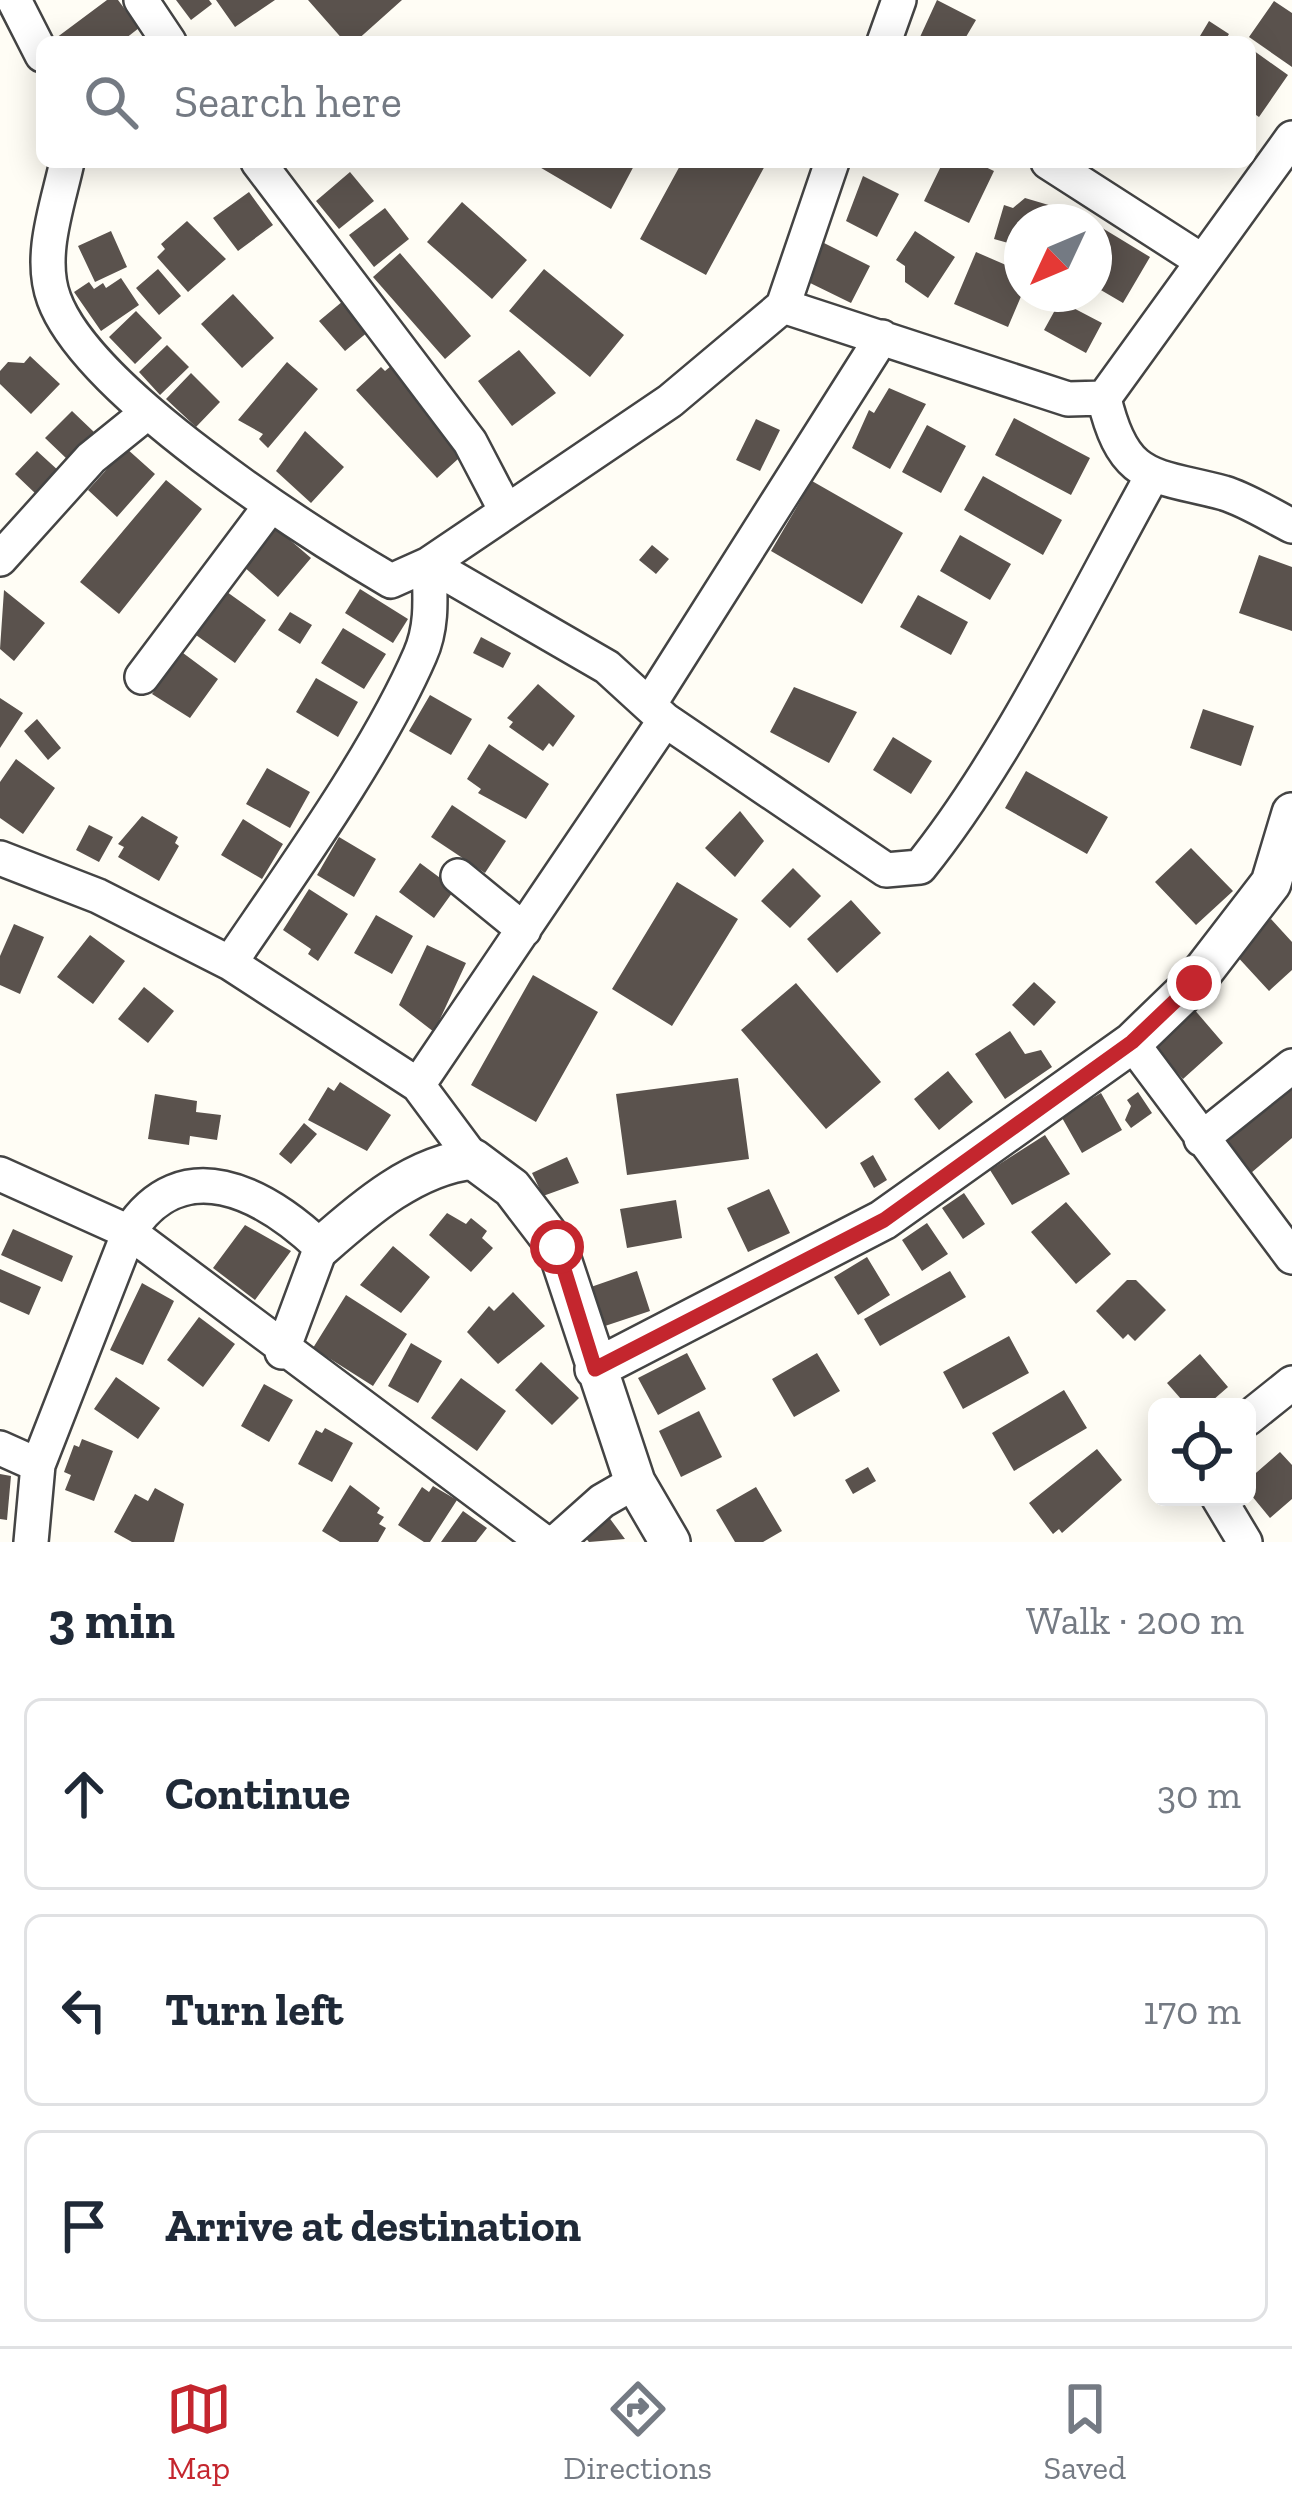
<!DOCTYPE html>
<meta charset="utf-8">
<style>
:root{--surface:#fff;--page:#f6f6f7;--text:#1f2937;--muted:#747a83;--line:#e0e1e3;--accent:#c4262e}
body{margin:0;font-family:"Zilla Slab",serif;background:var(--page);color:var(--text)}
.controls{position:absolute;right:36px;bottom:36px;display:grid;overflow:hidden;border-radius:18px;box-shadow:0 6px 30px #0003}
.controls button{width:108px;height:108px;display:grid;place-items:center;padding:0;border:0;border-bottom:3px solid var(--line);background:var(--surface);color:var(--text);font:60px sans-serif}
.compass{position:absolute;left:1004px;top:204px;width:108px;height:108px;border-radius:50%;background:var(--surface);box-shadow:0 6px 30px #0003;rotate:226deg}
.stop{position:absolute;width:36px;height:36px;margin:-27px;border:9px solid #c4262e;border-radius:50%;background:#fff}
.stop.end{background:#c4262e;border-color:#fff;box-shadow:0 3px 12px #0008}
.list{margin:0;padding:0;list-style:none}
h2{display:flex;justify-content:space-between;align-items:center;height:156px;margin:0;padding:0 48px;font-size:51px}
h2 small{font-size:39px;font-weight:400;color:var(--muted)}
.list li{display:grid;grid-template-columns:78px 1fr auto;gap:36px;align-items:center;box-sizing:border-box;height:192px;margin:0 24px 24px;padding:0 24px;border:3px solid var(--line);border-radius:18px}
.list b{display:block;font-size:45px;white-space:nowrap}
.list em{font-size:39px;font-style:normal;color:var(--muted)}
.icon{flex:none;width:66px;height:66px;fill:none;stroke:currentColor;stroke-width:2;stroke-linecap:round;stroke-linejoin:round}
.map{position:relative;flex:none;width:1292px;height:1542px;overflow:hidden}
.search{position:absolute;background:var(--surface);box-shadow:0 6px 30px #0003;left:36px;right:36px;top:36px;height:132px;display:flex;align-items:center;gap:30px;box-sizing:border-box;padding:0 42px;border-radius:18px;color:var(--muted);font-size:45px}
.sheet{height:804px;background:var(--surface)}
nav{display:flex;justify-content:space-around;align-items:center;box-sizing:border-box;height:168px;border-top:3px solid var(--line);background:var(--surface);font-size:33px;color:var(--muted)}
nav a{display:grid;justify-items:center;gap:6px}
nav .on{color:var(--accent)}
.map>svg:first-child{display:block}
</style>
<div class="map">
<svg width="1292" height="1542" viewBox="0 0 1292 1542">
<rect width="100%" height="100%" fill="#fffdf5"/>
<!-- building -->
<path fill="#5a524d" d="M107,0H118L139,28L121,42H59L56,38Z
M176,0H209L212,4L191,20Z
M216,0H275L235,27Z
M308,0H402L355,42H345Z
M937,0L976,20L963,42L920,37Z
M1274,1L1292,13V67L1249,37Z
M1209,21L1229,34L1224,42L1200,36Z
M1250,48L1288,75L1259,117L1250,111Z
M531,162H636L611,209Z
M682,162H767L706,275L640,239Z
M943,162H975L994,171L969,223L924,201Z
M350,172L374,201L339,229L316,201Z
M863,176L899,194L877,237L846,221Z
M249,192L273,225L238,251L213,218Z
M1025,198L1052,206L1047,222H1022V247L994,239L1004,205L1013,208Z
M462,202L527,260L492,299L427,242Z
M385,208L409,239L374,267L349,235Z
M187,221L226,259L188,292L157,257L165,249L161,244Z
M1094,223L1150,257L1123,303L1094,286Z
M111,231L127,267L95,282L78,246Z
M915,231L955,257L928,298L905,282V266L896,260Z
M822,242L870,266L851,303L804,280Z
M976,252L1022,272V294L1008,327L954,304Z
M400,253L471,336L445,359L373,277Z
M158,269L181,296L159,315L136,288Z
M544,269L624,335L590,377L509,311Z
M121,278L139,305L101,331L74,292L89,282L94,289L103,283L106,288Z
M233,294L274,338L242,368L201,324Z
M349,296L375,326L345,351L319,321Z
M1060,301L1102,323L1086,353L1044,330Z
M136,311L162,338L135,364L109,337Z
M167,345L189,367L160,395L139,372Z
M519,350L556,393L512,426L478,381Z
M30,356L60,384L31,414L0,384V371L8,362L24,363Z
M287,362L318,389L268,448L259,439L263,434L238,420Z
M391,366L468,450L437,478L356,390L381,367L385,371Z
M191,373L220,402L196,427L166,399Z
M889,388L926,404L890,469L852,448L869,410L874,413Z
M72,411L94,432L67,459L45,438Z
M1014,418L1090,458L1071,495L995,455Z
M756,419L780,430L760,471L736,460Z
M927,425L966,446L941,493L902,472Z
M305,431L344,467L311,503L276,471Z
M126,448L155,474L117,517L88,490Z
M37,451L60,472L37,495L15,474Z
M983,476L1062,520L1043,555L964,510Z
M166,480L202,509L119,614L80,582Z
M812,481L903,533L862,604L771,551Z
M276,528L311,558L278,597L243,566Z
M960,535L1011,564L990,600L940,571Z
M652,545L669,559L656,574L639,560Z
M1259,555L1292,567V631L1239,613Z
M360,589L408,619L393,643L345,613Z
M4,590L45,623L14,661L0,649Z
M227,592L266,620L235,663L196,635Z
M918,595L968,622L951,655L900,627Z
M290,612L312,625L300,644L278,630Z
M343,628L386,654L364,689L321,663Z
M481,637L511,653L503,668L473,653Z
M183,653L218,679L190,718L152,694Z
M316,678L358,702L338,737L296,712Z
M538,684L575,716L553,747L549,743L543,751L509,727L513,722L507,718Z
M794,687L857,712L829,763L770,732Z
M430,695L472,719L451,755L409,731Z
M0,698L23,713L0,748Z
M1203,709L1254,726L1241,766L1190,748Z
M37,719L61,748L48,760L24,731Z
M893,737L932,761L911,794L873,770Z
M489,744L549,784L526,819L478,793L481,789L467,779Z
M16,759L55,788L23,834L0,818V782Z
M267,768L310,792L290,828L246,804Z
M1026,771L1108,817L1087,854L1005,808Z
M452,805L506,841L485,873L431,837Z
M740,811L764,841L735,877L705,848Z
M142,816L178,837L175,843L179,846L159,881L118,857L124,847L118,844Z
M243,819L283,844L262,879L221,855Z
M89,825L113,837L99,862L76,850Z
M339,837L376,859L354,897L317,875Z
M1191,848L1233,891L1196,925L1155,882Z
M420,863L455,889L434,918L399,892Z
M793,868L821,896L790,928L761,901Z
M677,882L738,919L672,1026L612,989Z
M309,889L348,914L318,961L308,954L311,949L283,930Z
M851,900L881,933L837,973L807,939Z
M376,915L413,936L392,974L354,953Z
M1271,919L1292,942V970L1269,991L1234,953Z
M14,924L44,937L20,994L0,985V956Z
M90,935L125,961L93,1004L57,977Z
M427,945L466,963L434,1032L399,1005Z
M533,975L598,1012L536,1122L471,1085Z
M1034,982L1056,1002L1034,1026L1012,1005Z
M796,983L881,1082L826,1129L741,1030Z
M144,987L174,1011L148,1043L118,1019Z
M1193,1008L1223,1043L1183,1079L1152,1044Z
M1010,1031L1025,1054L1041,1050L1052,1067L1005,1099L975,1054Z
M948,1071L973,1102L939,1130L914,1099Z
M738,1078L749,1159L627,1175L616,1094Z
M1292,1081V1138L1251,1173L1223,1140Z
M340,1082L391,1115L367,1151L308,1120L328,1087L334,1091Z
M1138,1092L1152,1113L1131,1128L1125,1120L1131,1106L1127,1100Z
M1101,1093L1122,1130L1082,1153L1061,1116Z
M155,1094L197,1101L196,1112L221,1115L217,1140L190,1136L189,1145L148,1139Z
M304,1123L317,1134L291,1164L279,1154Z
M1045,1135L1070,1174L1012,1205L990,1170Z
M873,1155L887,1180L874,1188L860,1163Z
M567,1157L579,1183L543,1196L532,1173Z
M769,1189L790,1233L748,1252L727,1208Z
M964,1193L985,1224L963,1239L942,1208Z
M676,1200L682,1238L627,1248L620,1209Z
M1066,1202L1111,1254L1076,1284L1031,1232Z
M447,1213L466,1224L471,1218L487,1231L482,1238L493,1248L471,1272L429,1235Z
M927,1223L948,1254L922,1271L902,1240Z
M245,1225L291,1251L255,1300L213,1268Z
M13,1229L73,1256L62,1282L1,1255Z
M393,1246L430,1277L401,1313L360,1285Z
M867,1257L890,1295L858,1315L834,1277Z
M0,1269L41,1287L29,1315L0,1302Z
M637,1271L650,1311L602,1327L588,1288Z
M950,1271L966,1297L880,1346L864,1319Z
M1127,1280H1136L1166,1310L1135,1341L1128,1334L1123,1339L1096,1311Z
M142,1283L174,1301L143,1365L110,1350Z
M513,1292L545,1326L498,1364L467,1332L489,1306L494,1311Z
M346,1295L407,1334L373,1386L313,1348Z
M199,1317L235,1344L203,1387L167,1360Z
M1009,1336L1029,1373L963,1409L943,1372Z
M411,1343L442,1361L418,1403L388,1386Z
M687,1353L706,1389L658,1415L638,1378Z
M817,1353L840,1391L794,1417L772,1379Z
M1200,1354L1228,1387L1205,1407H1188L1167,1383Z
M541,1362L579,1398L552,1425L515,1390Z
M116,1377L160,1408L138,1439L94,1409Z
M461,1378L506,1411L477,1451L431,1418Z
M264,1384L293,1400L269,1442L241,1426Z
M1064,1390L1087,1428L1014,1471L992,1433Z
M699,1411L722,1457L681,1477L659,1431Z
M325,1428L353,1443L332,1482L298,1464L316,1430L322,1433Z
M82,1439L113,1451L94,1501L65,1490L71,1475L64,1472L74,1445L79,1447Z
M1097,1449L1122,1480L1062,1533L1059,1529L1053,1534L1029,1503Z
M1280,1452L1292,1465V1499L1270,1518L1247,1490L1254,1484L1249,1479Z
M868,1467L876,1481L853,1494L845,1480Z
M0,1474L11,1476L7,1520L0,1519Z
M350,1485L380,1508L377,1513L384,1517L379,1524L386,1528L378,1542H340L322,1531Z
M433,1486L457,1500L430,1542H424L398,1525L422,1487L429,1492Z
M756,1487L782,1531L763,1542H735L716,1510Z
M155,1488L184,1504L174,1542H132L114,1532L135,1494L148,1501Z
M463,1511L487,1528L476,1542H441Z
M608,1516L625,1539L589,1542L583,1535Z"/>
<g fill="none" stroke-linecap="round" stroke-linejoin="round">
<defs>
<path id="minor" d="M14,0L42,55
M141,0L169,42
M884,42L899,0
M1292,138L1104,398C1124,483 1153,474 1224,493C1247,500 1270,515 1292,526
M67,162C58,204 38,256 54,299C88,392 304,530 391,581L429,564L670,401L783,306L1068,399L1104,398
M258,162L470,442L505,509
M1048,162L1202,261
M783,306L832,162
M0,559L91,458L148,412
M142,677L271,505
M649,705L882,337
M665,720L886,870L920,867C1008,758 1082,602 1151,478
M0,858L98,896L230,963L418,1085L473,1159
M458,876L524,930
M230,963C291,873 377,754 420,655C433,626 430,596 429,564L607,667L665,720L418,1085
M1132,1043L1292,1257
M1201,1139L1292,1066
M0,1174L129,1232L544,1542
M1247,1419L1292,1383
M0,1448L38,1465
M1218,1497L1245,1542
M31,1542L38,1465L129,1232C182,1149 264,1193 321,1247L282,1352
M556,1542L602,1501L635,1482"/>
<path id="tertiary" d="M321,1247C365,1208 415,1165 473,1159L512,1188L557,1247L635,1482L670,1542
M595,1369L883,1220L1132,1043L1194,983L1271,883L1292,813"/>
</defs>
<!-- minor casing -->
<use href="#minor" stroke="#444" stroke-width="38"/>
<!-- tertiary casing -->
<use href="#tertiary" stroke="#444" stroke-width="44"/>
<!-- minor -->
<use href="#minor" stroke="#fff" stroke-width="33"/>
<!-- tertiary -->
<use href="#tertiary" stroke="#fff" stroke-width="39"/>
</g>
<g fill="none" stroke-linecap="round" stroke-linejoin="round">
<!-- route -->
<path stroke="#c4262e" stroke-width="15" d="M557,1247L595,1369L884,1220L1132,1042L1194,983"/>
</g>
</svg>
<div class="controls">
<button><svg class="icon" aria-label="locate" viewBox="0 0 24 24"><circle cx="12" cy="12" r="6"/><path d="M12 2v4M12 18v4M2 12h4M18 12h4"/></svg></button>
</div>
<svg class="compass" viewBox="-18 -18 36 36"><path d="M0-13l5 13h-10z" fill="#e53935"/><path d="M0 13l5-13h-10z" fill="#747a83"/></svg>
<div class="stop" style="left:557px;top:1247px"></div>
<div class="stop end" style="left:1194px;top:983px"></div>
<div class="search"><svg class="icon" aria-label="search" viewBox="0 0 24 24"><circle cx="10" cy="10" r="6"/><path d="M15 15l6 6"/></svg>Search here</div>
</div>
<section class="sheet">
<h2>3 min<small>Walk · 200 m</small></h2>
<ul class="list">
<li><svg class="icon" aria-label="ahead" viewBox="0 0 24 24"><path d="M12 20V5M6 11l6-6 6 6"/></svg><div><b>Continue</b></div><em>30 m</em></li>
<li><svg class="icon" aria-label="left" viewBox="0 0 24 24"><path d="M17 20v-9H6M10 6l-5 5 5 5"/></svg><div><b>Turn left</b></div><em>170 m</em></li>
<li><svg class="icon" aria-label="arrive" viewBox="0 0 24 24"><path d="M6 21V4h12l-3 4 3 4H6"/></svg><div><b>Arrive at destination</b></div></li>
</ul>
</section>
<nav>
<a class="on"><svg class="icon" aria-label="map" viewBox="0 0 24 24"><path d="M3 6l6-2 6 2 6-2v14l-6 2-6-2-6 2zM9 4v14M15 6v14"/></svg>Map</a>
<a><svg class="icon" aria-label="directions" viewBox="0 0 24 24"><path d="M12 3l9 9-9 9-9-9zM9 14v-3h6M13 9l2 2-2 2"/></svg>Directions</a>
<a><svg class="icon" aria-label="saved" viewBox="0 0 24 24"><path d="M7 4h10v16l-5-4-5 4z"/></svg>Saved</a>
</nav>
